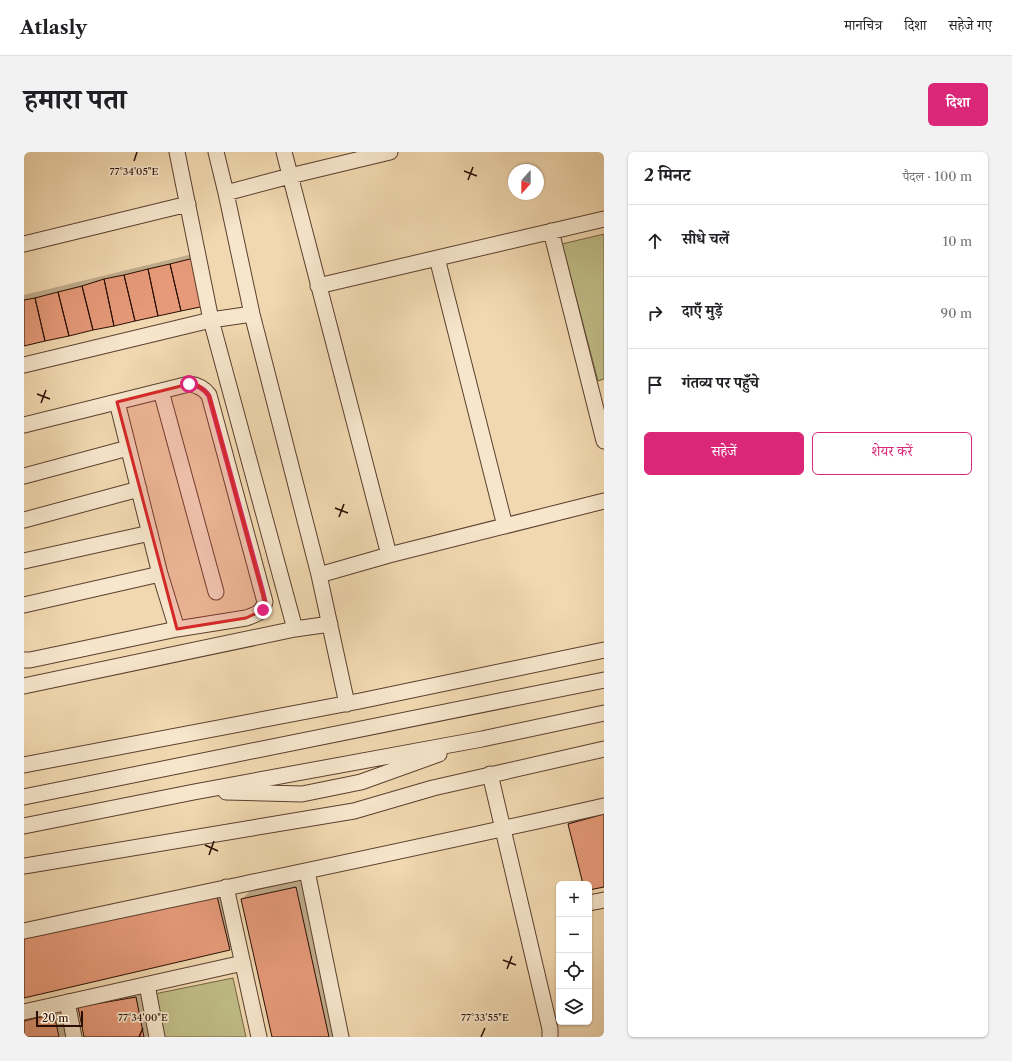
<!DOCTYPE html>
<html lang="hi">
<meta charset="utf-8">
<style>
:root{--surface:#fff;--page:#f2f2f2;--text:#202124;--muted:#757577;--line:#e0e0e0;--accent:#db2777}
body{margin:0;font-family:"Libre Caslon Text","Noto Serif Devanagari",serif;background:var(--page);color:var(--text)}
.controls{position:absolute;right:12px;bottom:12px;display:grid;overflow:hidden;border-radius:6px;box-shadow:0 1px 3px #0004}
.controls button{width:36px;height:36px;display:grid;place-items:center;padding:0;border:0;border-bottom:1px solid var(--line);background:var(--surface);color:var(--text);font:20px sans-serif}
.compass{position:absolute;left:484px;top:12px;width:36px;height:36px;border-radius:50%;background:var(--surface);box-shadow:0 1px 3px #0004;rotate:201deg}
.scale{position:absolute;left:12px;bottom:10px;width:47px;box-sizing:border-box;padding-left:4px;border:2px solid #290c02;border-top:0;font-size:11px;line-height:14px;white-space:nowrap;color:#290c02;-webkit-text-stroke:3px #f6e6cc;paint-order:stroke}
.stop{position:absolute;width:12px;height:12px;margin:-9px;border:3px solid #db2777;border-radius:50%;background:#fff}
.stop.end{background:#db2777;border-color:#fff;box-shadow:0 1px 4px #0008}
.list{margin:0;padding:0;list-style:none}
h2{display:flex;justify-content:space-between;align-items:center;height:52px;margin:0;padding:0 16px;font-size:17px}
h2 small{font-size:13px;font-weight:400;color:var(--muted)}
.list li{display:grid;grid-template-columns:26px 1fr auto;gap:12px;align-items:center;box-sizing:border-box;height:72px;padding:0 16px;border-top:1px solid var(--line)}
.list b{display:block;font-size:15px;white-space:nowrap}
.list em{font-size:13px;font-style:normal;color:var(--muted)}
.actions{display:flex;gap:8px;padding:12px 16px}
.actions a{flex:1;padding:9px 0;border:1px solid var(--accent);border-radius:6px;text-align:center;font-size:14px;color:var(--accent)}
.actions .main{background:var(--accent);color:#fff}
.icon{flex:none;width:22px;height:22px;fill:none;stroke:currentColor;stroke-width:2;stroke-linecap:round;stroke-linejoin:round}
.map{position:relative;flex:none;width:580px;height:885px;overflow:hidden;border-radius:6px}
header{display:flex;align-items:center;gap:24px;box-sizing:border-box;height:56px;padding:0 20px;background:var(--surface);border-bottom:1px solid var(--line)}
header strong{font-size:19px}
nav{display:flex;gap:22px;margin-inline-start:auto;font-size:14px}
.intro{display:flex;align-items:center;justify-content:space-between;box-sizing:border-box;height:96px;padding:0 24px}
h1{margin:0;font-size:28px}
.button{padding:10px 18px;border-radius:6px;background:var(--accent);color:#fff;font-size:14px;font-weight:700}
main{display:flex;gap:24px;padding:0 24px}
aside{flex:1;background:var(--surface);border-radius:6px;box-shadow:0 1px 3px #0004}
.map>svg:first-child{display:block}
</style>
<header>
<strong>Atlasly</strong>
<nav><a>मानचित्र</a><a>दिशा</a><a>सहेजे गए</a></nav>
</header>
<div class="intro"><h1>हमारा पता</h1><a class="button">दिशा</a></div>
<main>
<div class="map">
<svg width="580" height="885" viewBox="0 0 580 885">
<rect width="100%" height="100%" fill="#f1d8b0"/>
<filter id="stains"><feTurbulence type="fractalNoise" baseFrequency=".005" numOctaves="4"/><feColorMatrix values="0 0 0 0 .2 0 0 0 0 .09 0 0 0 0 .02 0 0 0 .5 -.17"/></filter>
<radialGradient id="worn" r=".72"><stop offset=".6" stop-color="#630" stop-opacity="0"/><stop offset="1" stop-color="#630" stop-opacity=".3"/></radialGradient>
<!-- green -->
<path fill="#c0bd87" stroke="#746444" d="M580,82V227L574,229L538,92Z
M209,826L222,885H140L130,842Z"/>
<!-- shadow -->
<path fill="#0003" d="M177,100L187,146L0,193V143Z
M580,653V733L565,737V732H560L545,672L559,658Z
M286,721L322,885H249L218,747L232,733Z
M206,727L219,783L205,797L0,845V775Z
M126,831L136,885H61L55,856Z
M44,849L52,885H0V859Z"/>
<!-- building -->
<path fill="#e69a79" stroke="#290c02" d="M170,106L181,154L157,159L146,112Z
M146,112L157,159L134,164L124,117Z
M124,117L134,164L111,169L100,123Z
M100,123L111,169L90,174L80,127Z
M80,127L90,174L69,178L58,134Z
M58,134L69,178L45,184L34,140Z
M34,140L45,184L21,189L11,146Z
M11,146L21,189L0,194V148Z
M580,662V735L565,738V732H559L544,672Z
M272,735L305,885H248L217,747Z
M192,740L206,798L0,846V785Z
M112,845L120,885H60L54,855Z
M30,862L35,885H0V869Z"/>
<g fill="none" stroke-linecap="round" stroke-linejoin="round">
<defs>
<path id="minor" d="M153,0L187,168L271,477
M192,0L202,41L228,162L295,423L323,552
M260,0L365,403
M202,41L266,24L366,0
M527,79L580,289
M0,92L164,52
M413,106L481,374
M294,134L580,67
M0,213L187,168L228,162
M137,239L192,440
M93,250L136,422L153,477
M0,273L165,232C174,233 180,236 185,243L241,450C238,461 233,462 222,466L153,477L6,508H0
M0,324L104,296
M0,368L115,337
M0,409L126,381
M295,423L365,403L580,349
M0,453L136,422
M0,534L271,477L306,472
M0,613L336,549L580,498
M466,622L526,877V885
M202,640L278,642L337,630L415,602
M0,645L580,528
M0,674L170,640L458,587L580,561
M0,714L330,659L409,636L580,597
M283,719L317,885
M202,735L235,885
M565,751L580,748
M0,779C193,737 387,698 580,654
M123,833L133,885
M43,850L50,885
M0,860L219,811"/>
</defs>
<!-- minor casing -->
<use href="#minor" stroke="#5b3f2e" stroke-width="17"/>
<!-- minor -->
<use href="#minor" stroke="#f6e6cc" stroke-width="15"/>
</g>
<g fill="none" stroke-linecap="round" stroke-linejoin="round">
<!-- route -->
<path stroke="#db2777" stroke-width="5" d="M165,232C174,234 180,236 185,244L239,441L241,450L239,458"/>
</g>
<!-- marked area -->
<path fill="#d62828" fill-opacity="0.2" stroke="#d62828" stroke-width="3" stroke-linejoin="round" d="M165,232L174,233L185,243L241,450L239,458L222,466L153,477L93,250Z"/>
<!-- ticks -->
<path fill="none" stroke="#290c02" stroke-width="1.5" d="M110,9L113,0M440,19L453,24M444,28L449,15M13,242L26,247M17,251L22,238M311,356L324,361M315,365L320,352M181,693L194,699M185,703L190,689M479,808L492,813M483,817L488,804M115,885L119,876M457,885L461,876"/>
<g font-size="10" text-anchor="middle" fill="#290c02" stroke="#f6e6cc" stroke-width="3.5" stroke-linejoin="round" paint-order="stroke">
<text x="110" y="23">77°34'05"E</text>
<text x="119" y="869">77°34'00"E</text>
<text x="461" y="869">77°33'55"E</text>
</g>
<rect width="100%" height="100%" filter="url(#stains)"/>
<rect width="100%" height="100%" fill="url(#worn)"/>
</svg>
<div class="controls">
<button>+</button>
<button>−</button>
<button><svg class="icon" aria-label="locate" viewBox="0 0 24 24"><circle cx="12" cy="12" r="6"/><path d="M12 2v4M12 18v4M2 12h4M18 12h4"/></svg></button>
<button><svg class="icon" aria-label="layers" viewBox="0 0 24 24"><path d="M12 4l9 5-9 5-9-5zM3 14l9 5 9-5"/></svg></button>
</div>
<svg class="compass" viewBox="-18 -18 36 36"><path d="M0-13l5 13h-10z" fill="#e53935"/><path d="M0 13l5-13h-10z" fill="#757577"/></svg>
<div class="scale">20 m</div>
<div class="stop" style="left:165px;top:232px"></div>
<div class="stop end" style="left:239px;top:458px"></div>
</div>
<aside>
<h2>2 मिनट<small>पैदल · 100 m</small></h2>
<ul class="list">
<li><svg class="icon" aria-label="ahead" viewBox="0 0 24 24"><path d="M12 20V5M6 11l6-6 6 6"/></svg><div><b>सीधे चलें</b></div><em>10 m</em></li>
<li><svg class="icon" aria-label="right" viewBox="0 0 24 24"><path d="M7 20v-9h11M14 6l5 5-5 5"/></svg><div><b>दाएँ मुड़ें</b></div><em>90 m</em></li>
<li><svg class="icon" aria-label="arrive" viewBox="0 0 24 24"><path d="M6 21V4h12l-3 4 3 4H6"/></svg><div><b>गंतव्य पर पहुँचे</b></div></li>
</ul>
<div class="actions"><a class="main">सहेजें</a><a>शेयर करें</a></div>
</aside>
</main>
